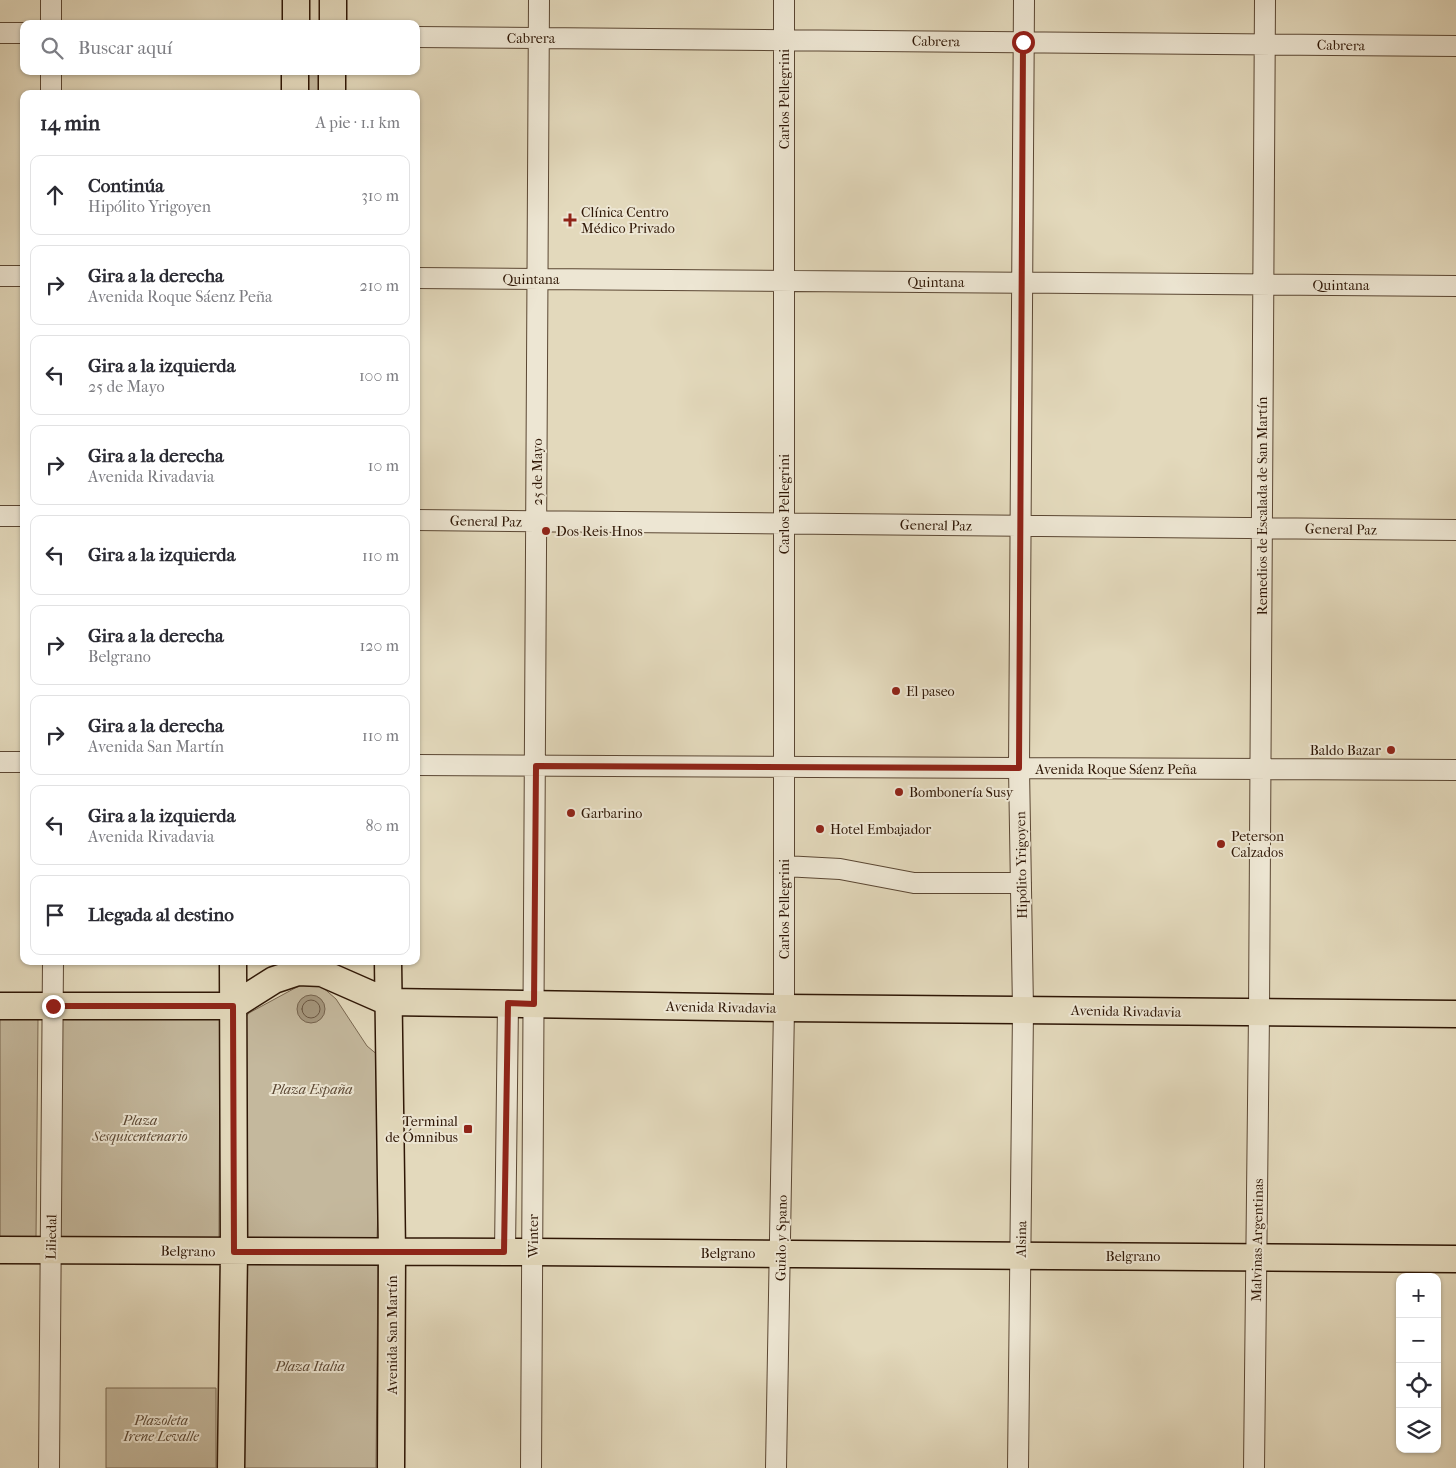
<!DOCTYPE html>
<html lang="es">
<meta charset="utf-8">
<style>
:root{--surface:#fff;--page:#f2f2f3;--text:#2b2b33;--muted:#7c7c81;--line:#e1e1e2}
body{margin:0;font-family:"IM FELL French Canon",serif;background:var(--page);color:var(--text)}
.controls{position:absolute;right:15px;bottom:15px;display:grid;overflow:hidden;border-radius:10px;box-shadow:0 1px 4px #0004}
.controls button{width:45px;height:45px;display:grid;place-items:center;padding:0;border:0;border-bottom:1px solid var(--line);background:var(--surface);color:var(--text);font:25px sans-serif}
.stop{position:absolute;width:15px;height:15px;margin:-11px;border:4px solid #8f2418;border-radius:50%;background:#fff}
.stop.end{background:#8f2418;border-color:#fff;box-shadow:0 1px 5px #0008}
.list{margin:0;padding:0;list-style:none}
h2{display:flex;justify-content:space-between;align-items:center;height:65px;margin:0;padding:0 20px;font-size:21px}
h2 small{font-size:16px;font-weight:400;color:var(--muted)}
.list li{display:grid;grid-template-columns:32px 1fr auto;gap:15px;align-items:center;box-sizing:border-box;height:80px;margin:0 10px 10px;padding:0 10px;border:1px solid var(--line);border-radius:10px}
.list b{display:block;font-size:19px;white-space:nowrap}
.list p{margin:0;font-size:16px;white-space:nowrap;color:var(--muted)}
.list em{font-size:16px;font-style:normal;color:var(--muted)}
.icon{flex:none;width:28px;height:28px;fill:none;stroke:currentColor;stroke-width:2;stroke-linecap:round;stroke-linejoin:round}
.map{position:relative;flex:none;width:1456px;height:1468px;overflow:hidden}
.search{position:absolute;background:var(--surface);box-shadow:0 1px 4px #0004;left:20px;top:20px;width:400px;height:55px;display:flex;align-items:center;gap:12px;box-sizing:border-box;padding:0 18px;border-radius:10px;color:var(--muted);font-size:19px}
.panel{position:absolute;background:var(--surface);box-shadow:0 1px 4px #0004;left:20px;top:90px;width:400px;height:875px;border-radius:10px}
.map>svg:first-child{display:block}
</style>
<div class="map">
<svg width="1456" height="1468" viewBox="0 0 1456 1468">
<rect width="100%" height="100%" fill="#e3d9bc"/>
<filter id="stains"><feTurbulence type="fractalNoise" baseFrequency=".004" numOctaves="4"/><feColorMatrix values="0 0 0 0 .2 0 0 0 0 .09 0 0 0 0 .02 0 0 0 .5 -.17"/></filter>
<radialGradient id="worn" r=".72"><stop offset=".6" stop-color="#630" stop-opacity="0"/><stop offset="1" stop-color="#630" stop-opacity=".3"/></radialGradient>
<!-- green -->
<path fill="#c4b89d" stroke="#796751" d="M303,71H325V94H302Z
M307,983L320,985L336,999L367,1046L379,1056L383,1063L377,1239H244L243,1020L249,1013L297,987Z
M61,1017L220,1018L219,1239H60Z
M0,1019H38L36,1238L0,1237Z
M245,1264L378,1265L376,1468H242Z
M106,1388H216V1468H106Z"/>
<!-- water -->
<path fill="#a5977e" stroke="#75634e" d="M297 1009a14 14 0 1 1 28 0a14 14 0 1 1-28 0Z"/>
<g fill="none" stroke-linecap="round" stroke-linejoin="round">
<!-- shore -->
<path stroke="#6a5642" stroke-width="1" d="M302 1009a9 9 0 1 1 18 0a9 9 0 1 1-18 0Z"/>
<defs>
<path id="minor" d="M51,24V0
M0,33H24
M416,37L1456,46
M51,71V94
M0,276H24
M416,278L1456,286
M0,516H24
M416,520L1456,530
M0,762H24
M416,765L1456,770
M784,866L840,869L914,883H1021
M505,1252L508,1003
M49,1468L53,961
M531,1468L539,0
M776,1468L784,1008V0
M1018,1468L1023,1010L1019,768L1024,0
M1254,1468L1259,1013L1265,0"/>
<path id="major" d="M296,24V0
M333,24V0
M295,94V71
M332,94V71
M388,961L392,1252L391,1468
M0,1006H233L274,980L298,972L322,973L388,1002L784,1008L1456,1014
M0,1250L533,1252L1456,1259
M231,1468L234,1252L233,961"/>
</defs>
<!-- minor casing -->
<use href="#minor" stroke="#5b4733" stroke-width="22"/>
<!-- major casing -->
<use href="#major" stroke="#2e1605" stroke-width="29"/>
<!-- minor -->
<use href="#minor" stroke="#ede6d3" stroke-width="20"/>
<!-- major -->
<use href="#major" stroke="#e3d9bc" stroke-width="26"/>
</g>
<g fill="none" stroke-linecap="round" stroke-linejoin="round">
<!-- route -->
<path stroke="#8f2418" stroke-width="6" d="M53,1006H233L234,1252H504L508,1003L534,1004L536,766L1019,768L1023,42"/>
</g>
<!-- markers -->
<g fill="#8f2418" stroke="#ede6d3" stroke-width="2">
<path d="M567.5 212.5h5v5h5v5h-5v5h-5v-5h-5v-5h5z"/>
<circle cx="546" cy="531" r="5"/>
<circle cx="896" cy="691" r="5"/>
<circle cx="1391" cy="750" r="5"/>
<circle cx="899" cy="792" r="5"/>
<circle cx="571" cy="813" r="5"/>
<circle cx="820" cy="829" r="5"/>
<circle cx="1221" cy="844" r="5"/>
<rect x="463" y="1124" width="10" height="10" rx="2.5"/>
</g>
<g text-anchor="middle" stroke-width="4" stroke-linejoin="round" paint-order="stroke">
<!-- street labels -->
<g font-size="14" fill="#2e1605" stroke="#ede6d3">
<text x="531" y="43">Cabrera</text>
<text transform="translate(936 41) rotate(1)" y="5">Cabrera</text>
<text transform="translate(1341 45) rotate(1)" y="5">Cabrera</text>
<text transform="translate(784 99) rotate(-90)" y="5">Carlos Pellegrini</text>
<text x="531" y="284">Quintana</text>
<text x="936" y="287">Quintana</text>
<text x="1341" y="290">Quintana</text>
<text transform="translate(537 472) rotate(-90)" y="5">25 de Mayo</text>
<text transform="translate(784 504) rotate(-90)" y="5">Carlos Pellegrini</text>
<text transform="translate(1262 506) rotate(-90)" y="5">Remedios de Escalada de San Martín</text>
<text transform="translate(486 521) rotate(1)" y="5">General Paz</text>
<text transform="translate(936 525) rotate(1)" y="5">General Paz</text>
<text transform="translate(1341 529) rotate(1)" y="5">General Paz</text>
<text x="1116" y="774">Avenida Roque Sáenz Peña</text>
<text transform="translate(1021 865) rotate(-91)" y="5">Hipólito Yrigoyen</text>
<text transform="translate(784 909) rotate(-90)" y="5">Carlos Pellegrini</text>
<text transform="translate(721 1007) rotate(1)" y="5">Avenida Rivadavia</text>
<text transform="translate(1126 1011) rotate(1)" y="5">Avenida Rivadavia</text>
<text transform="translate(533 1236) rotate(-90)" y="5">Winter</text>
<text transform="translate(51 1237) rotate(-89)" y="5">Liliedal</text>
<text transform="translate(781 1238) rotate(-89)" y="5">Guido y Spano</text>
<text transform="translate(1021 1239) rotate(-89)" y="5">Alsina</text>
<text transform="translate(1257 1240) rotate(-89)" y="5">Malvinas Argentinas</text>
<text transform="translate(188 1251) rotate(1)" y="5">Belgrano</text>
<text x="728" y="1258">Belgrano</text>
<text x="1133" y="1261">Belgrano</text>
<text transform="translate(392 1335) rotate(-90)" y="5">Avenida San Martín</text>
</g>
<!-- poi labels -->
<g font-size="14" fill="#2e1605" stroke="#ede6d3" text-anchor="start">
<text x="581" y="217">Clínica Centro<tspan x="581" dy="16">Médico Privado</tspan></text>
<text x="556" y="536">Dos Reis Hnos</text>
<text x="906" y="696">El paseo</text>
<text x="1381" y="755" text-anchor="end">Baldo Bazar</text>
<text x="909" y="797">Bombonería Susy</text>
<text x="581" y="818">Garbarino</text>
<text x="830" y="834">Hotel Embajador</text>
<text x="1231" y="841">Peterson<tspan x="1231" dy="16">Calzados</tspan></text>
<text x="458" y="1126" text-anchor="end">Terminal<tspan x="458" dy="16">de Ómnibus</tspan></text>
</g>
<!-- park labels -->
<g font-size="14" font-style="italic" fill="#5b4733" stroke="#ede6d3">
<text x="312" y="1094">Plaza España</text>
<text x="140" y="1125">Plaza<tspan x="140" dy="16">Sesquicentenario</tspan></text>
<text x="310" y="1371">Plaza Italia</text>
<text x="161" y="1425">Plazoleta<tspan x="161" dy="16">Irene Levalle</tspan></text>
</g>
</g>
<rect width="100%" height="100%" filter="url(#stains)"/>
<rect width="100%" height="100%" fill="url(#worn)"/>
</svg>
<div class="controls">
<button>+</button>
<button>−</button>
<button><svg class="icon" aria-label="locate" viewBox="0 0 24 24"><circle cx="12" cy="12" r="6"/><path d="M12 2v4M12 18v4M2 12h4M18 12h4"/></svg></button>
<button><svg class="icon" aria-label="layers" viewBox="0 0 24 24"><path d="M12 4l9 5-9 5-9-5zM3 14l9 5 9-5"/></svg></button>
</div>
<div class="stop" style="left:1023px;top:42px"></div>
<div class="stop end" style="left:53px;top:1006px"></div>
<div class="search"><svg class="icon" aria-label="search" viewBox="0 0 24 24"><circle cx="10" cy="10" r="6"/><path d="M15 15l6 6"/></svg>Buscar aquí</div>
<section class="panel">
<h2>14 min<small>A pie · 1.1 km</small></h2>
<ul class="list">
<li><svg class="icon" aria-label="ahead" viewBox="0 0 24 24"><path d="M12 20V5M6 11l6-6 6 6"/></svg><div><b>Continúa</b><p>Hipólito Yrigoyen</p></div><em>310 m</em></li>
<li><svg class="icon" aria-label="right" viewBox="0 0 24 24"><path d="M7 20v-9h11M14 6l5 5-5 5"/></svg><div><b>Gira a la derecha</b><p>Avenida Roque Sáenz Peña</p></div><em>210 m</em></li>
<li><svg class="icon" aria-label="left" viewBox="0 0 24 24"><path d="M17 20v-9H6M10 6l-5 5 5 5"/></svg><div><b>Gira a la izquierda</b><p>25 de Mayo</p></div><em>100 m</em></li>
<li><svg class="icon" aria-label="right" viewBox="0 0 24 24"><path d="M7 20v-9h11M14 6l5 5-5 5"/></svg><div><b>Gira a la derecha</b><p>Avenida Rivadavia</p></div><em>10 m</em></li>
<li><svg class="icon" aria-label="left" viewBox="0 0 24 24"><path d="M17 20v-9H6M10 6l-5 5 5 5"/></svg><div><b>Gira a la izquierda</b></div><em>110 m</em></li>
<li><svg class="icon" aria-label="right" viewBox="0 0 24 24"><path d="M7 20v-9h11M14 6l5 5-5 5"/></svg><div><b>Gira a la derecha</b><p>Belgrano</p></div><em>120 m</em></li>
<li><svg class="icon" aria-label="right" viewBox="0 0 24 24"><path d="M7 20v-9h11M14 6l5 5-5 5"/></svg><div><b>Gira a la derecha</b><p>Avenida San Martín</p></div><em>110 m</em></li>
<li><svg class="icon" aria-label="left" viewBox="0 0 24 24"><path d="M17 20v-9H6M10 6l-5 5 5 5"/></svg><div><b>Gira a la izquierda</b><p>Avenida Rivadavia</p></div><em>80 m</em></li>
<li><svg class="icon" aria-label="arrive" viewBox="0 0 24 24"><path d="M6 21V4h12l-3 4 3 4H6"/></svg><div><b>Llegada al destino</b></div></li>
</ul>
</section>
</div>
